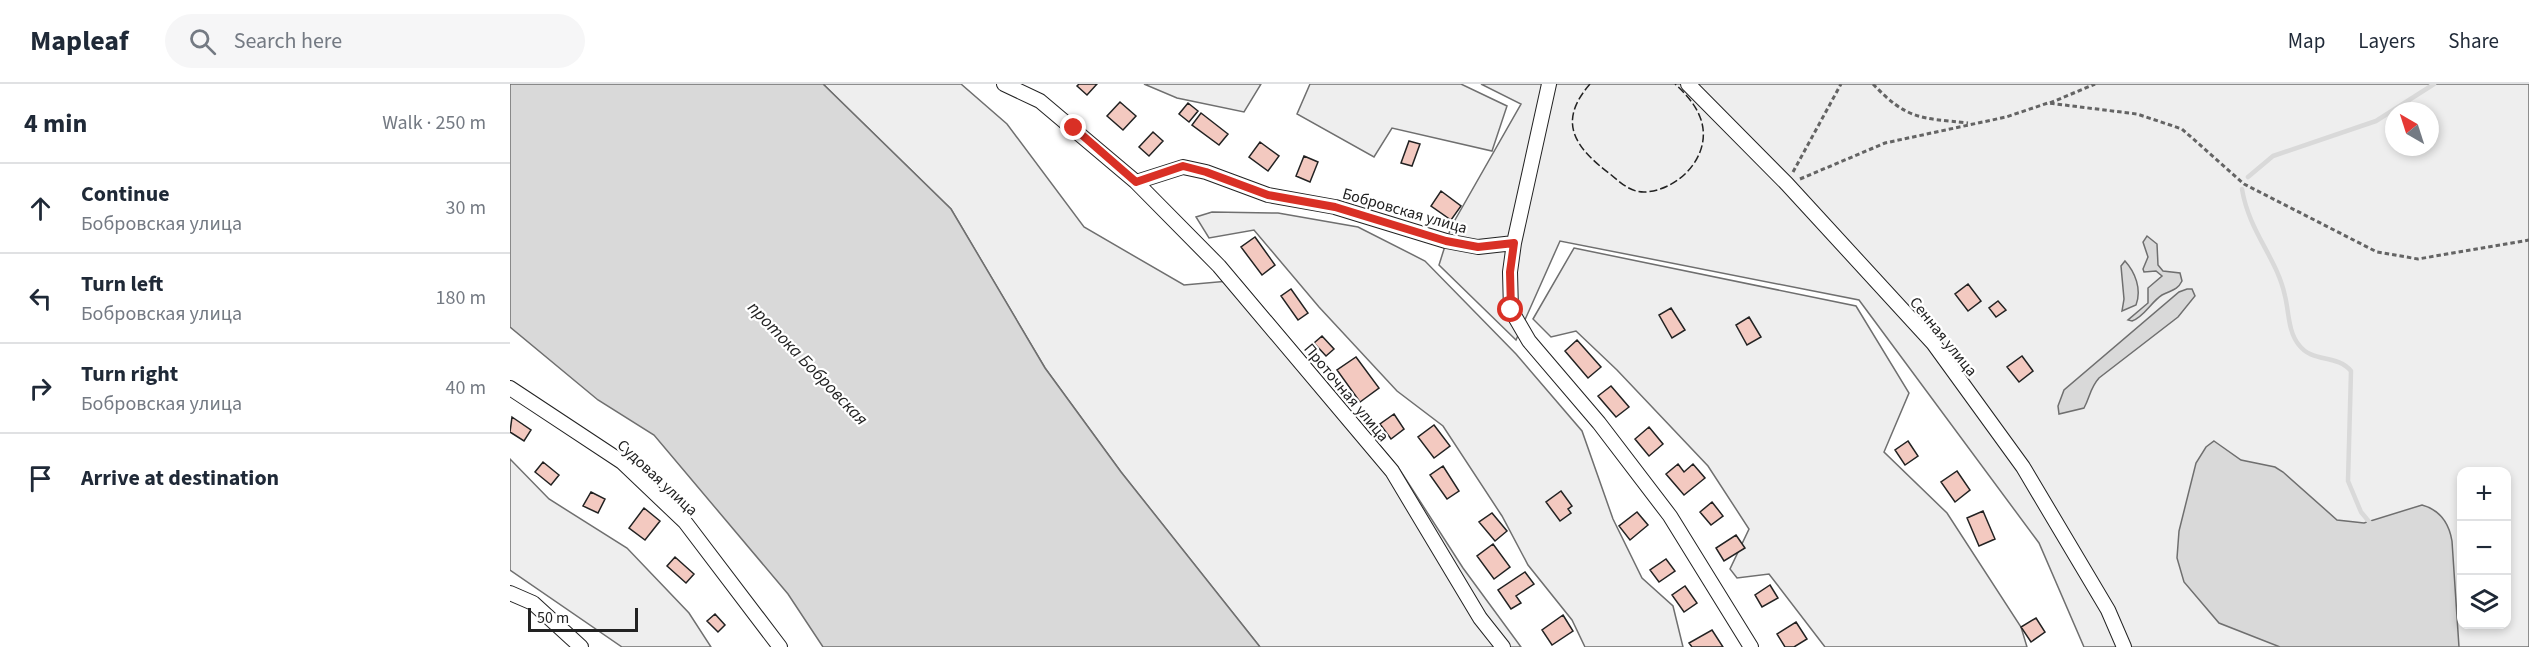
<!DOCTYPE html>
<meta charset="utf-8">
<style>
:root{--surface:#fff;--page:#f6f6f7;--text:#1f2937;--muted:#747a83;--line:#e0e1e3}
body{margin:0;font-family:"Source Sans 3",sans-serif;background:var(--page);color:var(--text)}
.controls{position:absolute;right:18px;bottom:18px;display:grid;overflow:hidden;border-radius:12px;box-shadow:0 3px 9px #0003}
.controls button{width:54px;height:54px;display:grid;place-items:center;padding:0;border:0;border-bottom:2px solid var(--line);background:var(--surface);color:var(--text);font:30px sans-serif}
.compass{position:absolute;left:1875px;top:18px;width:54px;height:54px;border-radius:50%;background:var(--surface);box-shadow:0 3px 9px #0003;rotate:321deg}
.scale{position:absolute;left:18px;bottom:15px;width:110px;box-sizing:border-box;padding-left:6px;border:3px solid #222;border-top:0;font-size:16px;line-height:21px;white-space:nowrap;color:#222;-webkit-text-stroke:4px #fff;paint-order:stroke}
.stop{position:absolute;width:18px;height:18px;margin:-14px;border:4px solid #d93025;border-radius:50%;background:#fff}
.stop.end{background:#d93025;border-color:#fff;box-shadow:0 2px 6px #0008}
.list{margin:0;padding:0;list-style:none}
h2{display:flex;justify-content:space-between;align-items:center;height:78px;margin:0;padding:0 24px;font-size:26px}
h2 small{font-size:20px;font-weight:400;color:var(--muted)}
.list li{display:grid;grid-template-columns:39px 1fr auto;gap:18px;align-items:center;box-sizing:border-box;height:90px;padding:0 24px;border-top:2px solid var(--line)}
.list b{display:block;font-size:22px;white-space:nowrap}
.list p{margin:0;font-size:20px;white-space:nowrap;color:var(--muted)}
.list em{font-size:20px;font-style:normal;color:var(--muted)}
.icon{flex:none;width:33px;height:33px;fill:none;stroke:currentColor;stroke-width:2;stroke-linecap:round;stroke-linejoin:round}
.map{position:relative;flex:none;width:2019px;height:563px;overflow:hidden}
header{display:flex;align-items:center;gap:36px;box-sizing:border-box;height:84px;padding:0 30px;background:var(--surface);border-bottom:2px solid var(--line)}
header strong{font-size:28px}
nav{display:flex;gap:33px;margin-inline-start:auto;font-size:21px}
.search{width:420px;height:54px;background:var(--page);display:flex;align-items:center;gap:15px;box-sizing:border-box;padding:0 21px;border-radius:33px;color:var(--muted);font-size:22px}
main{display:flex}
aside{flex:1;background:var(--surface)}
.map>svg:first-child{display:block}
</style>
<header>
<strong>Mapleaf</strong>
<div class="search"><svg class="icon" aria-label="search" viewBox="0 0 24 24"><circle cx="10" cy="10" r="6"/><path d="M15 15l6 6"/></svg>Search here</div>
<nav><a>Map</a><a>Layers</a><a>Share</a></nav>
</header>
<main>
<aside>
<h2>4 min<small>Walk · 250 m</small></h2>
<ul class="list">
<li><svg class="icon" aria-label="ahead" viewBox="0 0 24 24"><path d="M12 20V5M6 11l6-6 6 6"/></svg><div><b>Continue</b><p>Бобровская улица</p></div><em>30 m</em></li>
<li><svg class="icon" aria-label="left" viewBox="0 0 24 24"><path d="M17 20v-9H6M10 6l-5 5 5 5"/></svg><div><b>Turn left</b><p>Бобровская улица</p></div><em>180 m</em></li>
<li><svg class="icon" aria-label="right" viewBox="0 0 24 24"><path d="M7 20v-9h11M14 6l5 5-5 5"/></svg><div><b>Turn right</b><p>Бобровская улица</p></div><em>40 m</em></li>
<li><svg class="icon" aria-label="arrive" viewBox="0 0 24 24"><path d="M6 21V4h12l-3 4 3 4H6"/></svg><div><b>Arrive at destination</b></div></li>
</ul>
</aside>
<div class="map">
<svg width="2019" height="563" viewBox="0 0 2019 563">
<rect width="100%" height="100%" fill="#fff"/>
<!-- green -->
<path fill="#eee" stroke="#6f6f6f" stroke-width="1.5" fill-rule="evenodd" d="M313,0H451L497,40L574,143L674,201L730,196L888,383L953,484L1011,563H750L611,388L535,284L441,125Z
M634,0H751L734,28L667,14Z
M800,0H951L997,22L982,67L882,44L864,73L787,30Z
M971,0H2019V563H1574L1529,459L1349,216L1050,157L1006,256L929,181L941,143L1011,20ZM1884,27H1920V63H1884ZM1952,388H1996V540H1952Z
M702,128L768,129L848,143L915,177L1006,270L1072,347L1103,435L1132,494L1163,522L1173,563H1075L1062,536L1018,481L992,432L933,342L887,307L809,223L744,146L699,154L686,133Z
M1064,164L1346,222L1399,309L1374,368L1437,429L1511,543L1517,563H1315L1259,490L1227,494L1220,485L1239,445L1198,382L1107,286L1066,247L1041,253L1023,235Z
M0,375L39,415L117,464L179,529L201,563H112L0,486Z"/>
<!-- water -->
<path fill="#d9d9d9" stroke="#6f6f6f" stroke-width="1.5" d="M0,0H313L441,125L535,284L611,388L750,563H313L278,510L144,351L88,316L0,243Z
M1637,152L1647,160L1648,181L1653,187L1670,189L1672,197C1667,207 1661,206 1652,211C1641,218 1634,233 1622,237L1618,236L1638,219V204L1652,192L1646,187L1634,188L1633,185L1638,173L1633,158Z
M1615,177C1625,188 1632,205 1626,221L1612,227L1614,215L1611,182Z
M1677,205H1682L1685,212L1668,233L1589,294C1580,304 1580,313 1574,324L1549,330L1548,322L1554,306L1669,208Z
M1704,357L1731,376L1765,383L1773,388L1827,436L1854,439L1912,421C1930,426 1939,439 1942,457L1949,563H1770L1709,539L1674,498L1667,474L1669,447L1686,379L1696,363Z"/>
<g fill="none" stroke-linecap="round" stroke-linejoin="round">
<!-- stream -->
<path stroke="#d9d9d9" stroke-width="4.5" d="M1738,93L1763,72L1866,37L1924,0
M1732,105C1739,148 1767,174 1775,212C1779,228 1778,248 1789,261C1802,279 1827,270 1841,287L1838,397L1851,428L1861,440"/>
</g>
<!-- building -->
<path fill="#f3c9c0" stroke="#222" stroke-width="1.5" d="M569,0H587L577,11L567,2Z
M610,18L626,32L613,46L597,32Z
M678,19L688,27L679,38L669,30Z
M691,29L718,50L709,61L682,41Z
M643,48L653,57L639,72L629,63Z
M899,57L910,60L902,82L891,79Z
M750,58L769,72L758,87L739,73Z
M794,72L808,78L800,98L786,92Z
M931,107L951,122L941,136L921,122Z
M745,153L765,181L752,191L731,163Z
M1458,200L1471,217L1458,227L1445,210Z
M781,205L798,229L788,236L771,212Z
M1488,217L1496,226L1486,233L1479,224Z
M1161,224L1175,246L1162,254L1149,231Z
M1239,233L1251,253L1237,261L1226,241Z
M812,252L824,265L816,272L804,259Z
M1067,256L1091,283L1078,294L1055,267Z
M1512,272L1523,287L1509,298L1497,283Z
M846,273L869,304L850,318L827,286Z
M1101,302L1119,323L1106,333L1088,312Z
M884,330L894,345L881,355L870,340Z
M2,333L21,346L14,357L0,348Z
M924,341L940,362L924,374L908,353Z
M1139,343L1153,360L1139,372L1125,355Z
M1398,357L1408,372L1395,381L1385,366Z
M33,378L49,391L41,401L25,388Z
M1168,380L1174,388L1183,380L1195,394L1174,411L1156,390Z
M933,382L949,407L937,415L920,391Z
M1447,387L1460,406L1445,418L1431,398Z
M1051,407L1062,422L1058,425L1061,429L1050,437L1036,418Z
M81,408L95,415L88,429L73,422Z
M1202,418L1213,432L1201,441L1190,428Z
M134,424L150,437L135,456L119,444Z
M1473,427L1485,455L1469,462L1457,434Z
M1127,428L1138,441L1120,456L1109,442Z
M982,429L997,447L985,457L969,438Z
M1226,451L1235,464L1214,477L1206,464Z
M983,460L1000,483L984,495L967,472Z
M165,473L184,490L176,499L157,482Z
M1156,475L1165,487L1149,498L1140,486Z
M1015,488L1024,500L1006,512L1011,519L1001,525L988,506Z
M1260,501L1268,514L1252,523L1245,511Z
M1175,502L1187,519L1174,528L1162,511Z
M205,530L215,541L208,548L197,537Z
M1053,531L1063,547L1042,561L1032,546Z
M1526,534L1535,548L1521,558L1511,543Z
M1286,538L1297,555L1284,563H1275L1267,550Z
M1202,546L1213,563H1182L1179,559Z"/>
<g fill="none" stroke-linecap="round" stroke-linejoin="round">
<defs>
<path id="minor" d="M494,0L530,17L626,98L673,83L696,88L758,111L825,123L936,157L968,163L1004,159
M1039,0L1004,159L1000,188L1001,226L1019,257L1089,339L1160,432L1241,563
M1178,0L1277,100L1423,259L1513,383L1598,526L1614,563
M626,98L709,182L882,387L970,534L993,563
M0,304L112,378L175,438L270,563
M0,509L23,519L71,563"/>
</defs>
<!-- minor casing -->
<use href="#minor" stroke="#222" stroke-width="16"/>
<!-- path -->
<path stroke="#646464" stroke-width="3" stroke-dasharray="4.5 3" stroke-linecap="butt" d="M1363,0C1397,36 1411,34 1458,39
M1540,19L1585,0
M1283,88L1331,0
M1290,95L1375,59L1496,33L1538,19L1627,30L1672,45L1734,100L1867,168L1908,175L2019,156"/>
<!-- minor -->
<use href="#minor" stroke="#fff" stroke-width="14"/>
<!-- fence -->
<path stroke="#222" stroke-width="1.5" stroke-dasharray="8 3" stroke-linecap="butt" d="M1080,0C1046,39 1066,64 1100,90C1111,99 1121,109 1136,108C1172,105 1204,68 1190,33C1185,20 1175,9 1165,0"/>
</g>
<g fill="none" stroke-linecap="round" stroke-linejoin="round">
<!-- route -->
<path stroke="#d93025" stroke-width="8" d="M564,44L626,98L673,82L696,88L758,111L825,123L936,157L968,163L1004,159L1000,188L1001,226"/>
</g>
<g text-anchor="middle" stroke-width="4.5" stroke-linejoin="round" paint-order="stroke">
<!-- street labels -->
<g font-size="16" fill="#222" stroke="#fff">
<text transform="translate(895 126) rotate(16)" y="6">Бобровская улица</text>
<text transform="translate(1434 252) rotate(51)" y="6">Сенная улица</text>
<text transform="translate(837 308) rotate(50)" y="6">Проточная улица</text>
<text transform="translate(148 393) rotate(43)" y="6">Судовая улица</text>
</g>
<!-- water labels -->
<g font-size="18" font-style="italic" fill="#222" stroke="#fff">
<text transform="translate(298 279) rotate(46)" y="6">протока Бобровская</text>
</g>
</g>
</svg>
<div class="controls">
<button>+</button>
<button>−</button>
<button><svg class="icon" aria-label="layers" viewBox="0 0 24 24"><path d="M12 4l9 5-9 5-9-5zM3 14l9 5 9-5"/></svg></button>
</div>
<svg class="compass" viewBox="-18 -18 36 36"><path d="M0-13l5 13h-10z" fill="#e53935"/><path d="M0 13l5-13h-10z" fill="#747a83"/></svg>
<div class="scale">50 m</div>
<div class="stop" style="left:1001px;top:226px"></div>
<div class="stop end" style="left:564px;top:44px"></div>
</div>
</main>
